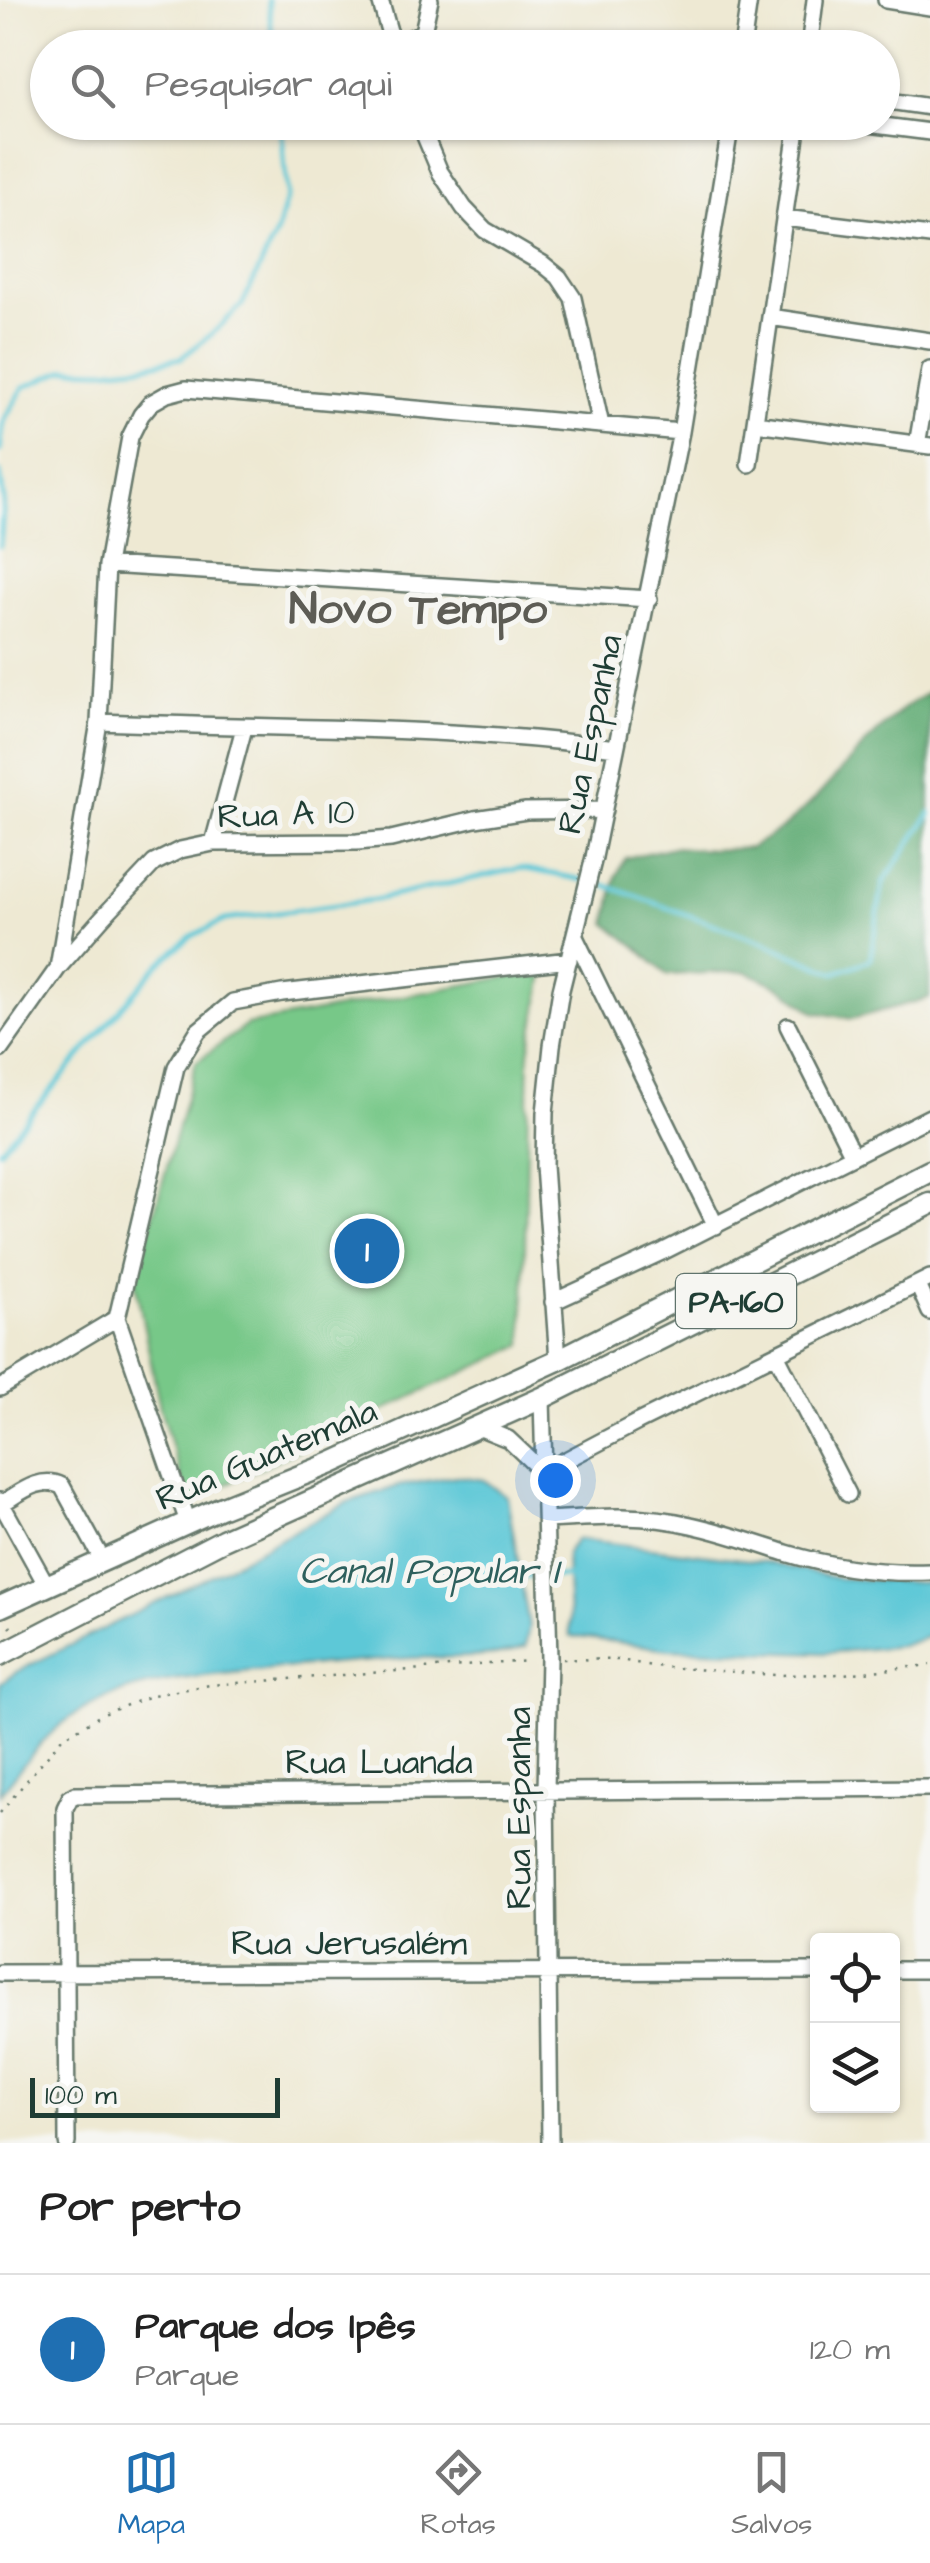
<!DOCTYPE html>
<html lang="pt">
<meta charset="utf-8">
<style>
:root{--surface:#fff;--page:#f2f2f2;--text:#222;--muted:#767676;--line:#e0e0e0;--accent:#1f6fb2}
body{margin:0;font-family:"Architects Daughter",sans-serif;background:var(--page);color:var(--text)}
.controls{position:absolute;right:30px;bottom:30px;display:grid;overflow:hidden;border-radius:10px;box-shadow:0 2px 8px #0004}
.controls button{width:90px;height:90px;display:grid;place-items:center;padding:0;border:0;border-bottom:2px solid var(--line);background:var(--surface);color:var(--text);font:50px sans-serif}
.scale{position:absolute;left:30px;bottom:25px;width:250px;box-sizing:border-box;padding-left:10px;border:5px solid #1f3d34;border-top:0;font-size:28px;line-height:35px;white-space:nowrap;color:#1f3d34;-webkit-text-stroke:8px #f6f6f2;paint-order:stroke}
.you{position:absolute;left:555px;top:1480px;width:35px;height:35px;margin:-25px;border:8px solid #fff;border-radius:50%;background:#1a73e8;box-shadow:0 0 0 15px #1a73e833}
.badge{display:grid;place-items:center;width:65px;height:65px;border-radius:50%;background:var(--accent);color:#fff;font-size:32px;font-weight:700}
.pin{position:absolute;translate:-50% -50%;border:5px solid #fff;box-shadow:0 2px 10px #0006}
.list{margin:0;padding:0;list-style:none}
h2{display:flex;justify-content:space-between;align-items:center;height:130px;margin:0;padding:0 40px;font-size:42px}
h2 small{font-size:32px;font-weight:400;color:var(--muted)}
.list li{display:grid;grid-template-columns:65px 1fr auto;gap:30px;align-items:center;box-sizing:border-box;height:150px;padding:0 40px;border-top:2px solid var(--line)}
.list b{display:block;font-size:38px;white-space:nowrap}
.list p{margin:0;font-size:32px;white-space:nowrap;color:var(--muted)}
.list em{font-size:32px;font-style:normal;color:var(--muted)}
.icon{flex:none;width:55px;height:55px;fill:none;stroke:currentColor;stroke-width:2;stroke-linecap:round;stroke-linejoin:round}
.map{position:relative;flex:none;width:930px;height:2143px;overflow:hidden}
.search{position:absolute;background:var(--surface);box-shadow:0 2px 8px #0004;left:30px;right:30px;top:30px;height:110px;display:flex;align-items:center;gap:25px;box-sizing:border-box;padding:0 35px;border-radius:55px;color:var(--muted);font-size:38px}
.sheet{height:280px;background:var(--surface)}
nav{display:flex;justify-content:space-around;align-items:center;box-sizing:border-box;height:140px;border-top:2px solid var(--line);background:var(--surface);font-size:28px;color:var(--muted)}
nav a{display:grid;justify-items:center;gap:5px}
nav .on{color:var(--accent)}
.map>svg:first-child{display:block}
</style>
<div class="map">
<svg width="930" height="2143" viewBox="0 0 930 2143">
<rect width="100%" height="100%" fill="#f6f6f2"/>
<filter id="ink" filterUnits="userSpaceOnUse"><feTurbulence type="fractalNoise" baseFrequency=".01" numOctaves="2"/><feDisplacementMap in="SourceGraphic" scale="20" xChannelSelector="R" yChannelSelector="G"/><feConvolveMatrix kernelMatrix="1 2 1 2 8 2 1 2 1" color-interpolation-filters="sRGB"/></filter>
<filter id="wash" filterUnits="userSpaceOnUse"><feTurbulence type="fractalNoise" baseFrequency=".0048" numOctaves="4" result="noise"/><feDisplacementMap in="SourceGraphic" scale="40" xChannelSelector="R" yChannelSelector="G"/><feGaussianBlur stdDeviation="2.25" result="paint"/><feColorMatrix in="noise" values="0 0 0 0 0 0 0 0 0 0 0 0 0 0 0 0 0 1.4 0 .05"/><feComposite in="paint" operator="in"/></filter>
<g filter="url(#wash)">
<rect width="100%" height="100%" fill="#eee9d3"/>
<!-- green -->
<path fill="#77c888" stroke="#4b825e" stroke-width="2.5" d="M545,970L529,1052L523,1345L188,1502L160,1408L135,1281L196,1062L247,1025Z"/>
<!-- forest -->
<path fill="#61ac74" stroke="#407454" stroke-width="2.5" d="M930,691L929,998L852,1019L814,1012L782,988L745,971L667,975L637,947L607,924L616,877L625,858L673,847L711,850L750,848L784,827L814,800L868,741L901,710Z"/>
<!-- water -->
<path fill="#5dc8d7" stroke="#3e8286" stroke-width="2.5" d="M456,1476L484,1480L507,1497L529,1626L525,1647C490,1661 448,1656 411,1658C354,1662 298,1666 242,1672C183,1678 124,1681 73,1716C42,1736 23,1766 0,1794V1684L16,1672L216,1573L348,1502L398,1486Z
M577,1539L765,1562L836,1578L930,1583V1636L901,1646L825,1653L668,1649L570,1636L566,1553Z"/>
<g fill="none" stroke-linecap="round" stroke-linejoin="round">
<!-- stream -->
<path stroke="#5dc8d7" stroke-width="5" d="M268,0L274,48
M0,451L4,420L24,387L67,369L104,370L143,366L181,358L212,334L242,305L277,232L287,195L281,122
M0,472L4,500L0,546
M0,1150L156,967L190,937L225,920L374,900L521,868L599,883L763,942L835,973L870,960L883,883L930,814
M515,1576L573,1577"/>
</g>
</g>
<g filter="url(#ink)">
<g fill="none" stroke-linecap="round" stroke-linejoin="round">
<defs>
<path id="minor" d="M380,0L394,48
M886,0L930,7
M394,47L423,32L430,0
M742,48L749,0
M809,48L815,0
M882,100L930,107
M419,122L440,172L464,208L485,230L543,264L559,277L573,298L601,425
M852,122L930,132
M784,218L930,236
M770,317L930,341
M755,423L930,446
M917,445L930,369
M749,464L798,122
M107,565L649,599
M99,722C271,729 445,725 616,748
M213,843L244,728
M575,937L716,1226
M58,968L99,722L107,565L130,437L141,415L151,403L167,394L186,389L681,432
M788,1026L853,1156
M0,1050L58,968L102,918L154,863L180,850L213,843L357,842L391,839L475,819L526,811L604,810
M918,1285L930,1312
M553,1302L664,1251L930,1117
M117,1318L188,1522
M776,1354L848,1494
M558,1360L544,1166L545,1113L552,1046L561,990L594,857L681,432L731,122
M0,1388L117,1318L176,1067L198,1031L233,1002L282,993L569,960
M542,1398L549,1658L546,1790L550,2143
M478,1427L508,1439L543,1472
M543,1472L638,1422L930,1278
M0,1501L47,1586
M1,1504C20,1493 40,1475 62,1486L103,1561
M546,1520C595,1517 643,1513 691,1525C723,1532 755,1543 786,1553C832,1567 883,1574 930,1572
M892,1970H930
M0,1973L818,1971
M67,2143L65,1808L70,1798L75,1795L930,1788"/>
<path id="major" d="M0,1607L220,1508L332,1463L558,1360L930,1171
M0,1655L223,1540L542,1398L930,1204"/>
</defs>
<!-- minor casing -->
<use href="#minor" stroke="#67796c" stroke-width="20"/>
<!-- major casing -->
<use href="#major" stroke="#67796c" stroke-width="25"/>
<!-- path -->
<path stroke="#67796c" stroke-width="2.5" stroke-dasharray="2.5 8" stroke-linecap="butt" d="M0,1632L17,1624
M563,1659L620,1660L652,1666L776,1675L844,1674L930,1665
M0,1813L62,1738L101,1715L153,1695L210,1685L530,1661"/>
<!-- minor -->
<use href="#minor" stroke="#fff" stroke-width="15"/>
<!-- major -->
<use href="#major" stroke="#fff" stroke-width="20"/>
</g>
</g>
<g text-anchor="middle" stroke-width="10" stroke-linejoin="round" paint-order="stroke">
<!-- shield labels -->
<rect fill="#f6f6f2" stroke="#60746d" stroke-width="2.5" x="676" y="1274" width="120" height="54" rx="8"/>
<g font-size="32" font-weight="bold" fill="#1f3d34">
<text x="736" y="1312">PA-160</text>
</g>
<!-- street labels -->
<g font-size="35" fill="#1f3d34" stroke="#f6f6f2">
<text transform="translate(589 734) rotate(-78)" y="12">Rua Espanha</text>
<text transform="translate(286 813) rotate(-2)" y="12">Rua A 10</text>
<text transform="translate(266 1454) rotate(-23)" y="12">Rua Guatemala</text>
<text x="379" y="1773">Rua Luanda</text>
<text transform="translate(518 1808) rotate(-90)" y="12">Rua Espanha</text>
<text x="349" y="1954">Rua Jerusalém</text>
</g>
<!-- water labels -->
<g font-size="38" font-style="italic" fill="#2e605d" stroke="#f6f6f2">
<text x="429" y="1583">Canal Popular I</text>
</g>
<!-- district labels -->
<g font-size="45" font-weight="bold" fill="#5d5c55" stroke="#f6f6f2">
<text x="418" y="623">Novo Tempo</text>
</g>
</g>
</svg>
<div class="controls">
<button><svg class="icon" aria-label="locate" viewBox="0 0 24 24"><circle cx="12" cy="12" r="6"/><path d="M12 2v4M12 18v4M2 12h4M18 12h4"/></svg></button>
<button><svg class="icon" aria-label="layers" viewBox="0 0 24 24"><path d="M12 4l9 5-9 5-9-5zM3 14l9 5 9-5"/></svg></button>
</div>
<div class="scale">100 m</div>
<div class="you"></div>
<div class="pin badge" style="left:367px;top:1251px">1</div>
<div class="search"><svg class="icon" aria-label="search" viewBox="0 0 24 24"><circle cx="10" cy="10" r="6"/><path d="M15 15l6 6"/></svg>Pesquisar aqui</div>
</div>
<section class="sheet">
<h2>Por perto<small></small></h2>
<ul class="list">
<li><span class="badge">1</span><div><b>Parque dos Ipês</b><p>Parque</p></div><em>120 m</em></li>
</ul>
</section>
<nav>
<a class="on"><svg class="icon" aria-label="map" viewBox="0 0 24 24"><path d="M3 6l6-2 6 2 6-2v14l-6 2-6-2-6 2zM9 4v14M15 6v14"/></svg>Mapa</a>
<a><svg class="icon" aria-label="directions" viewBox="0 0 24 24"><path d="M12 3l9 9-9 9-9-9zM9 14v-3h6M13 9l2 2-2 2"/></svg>Rotas</a>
<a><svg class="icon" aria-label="saved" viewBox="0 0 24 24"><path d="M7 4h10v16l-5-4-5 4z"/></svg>Salvos</a>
</nav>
